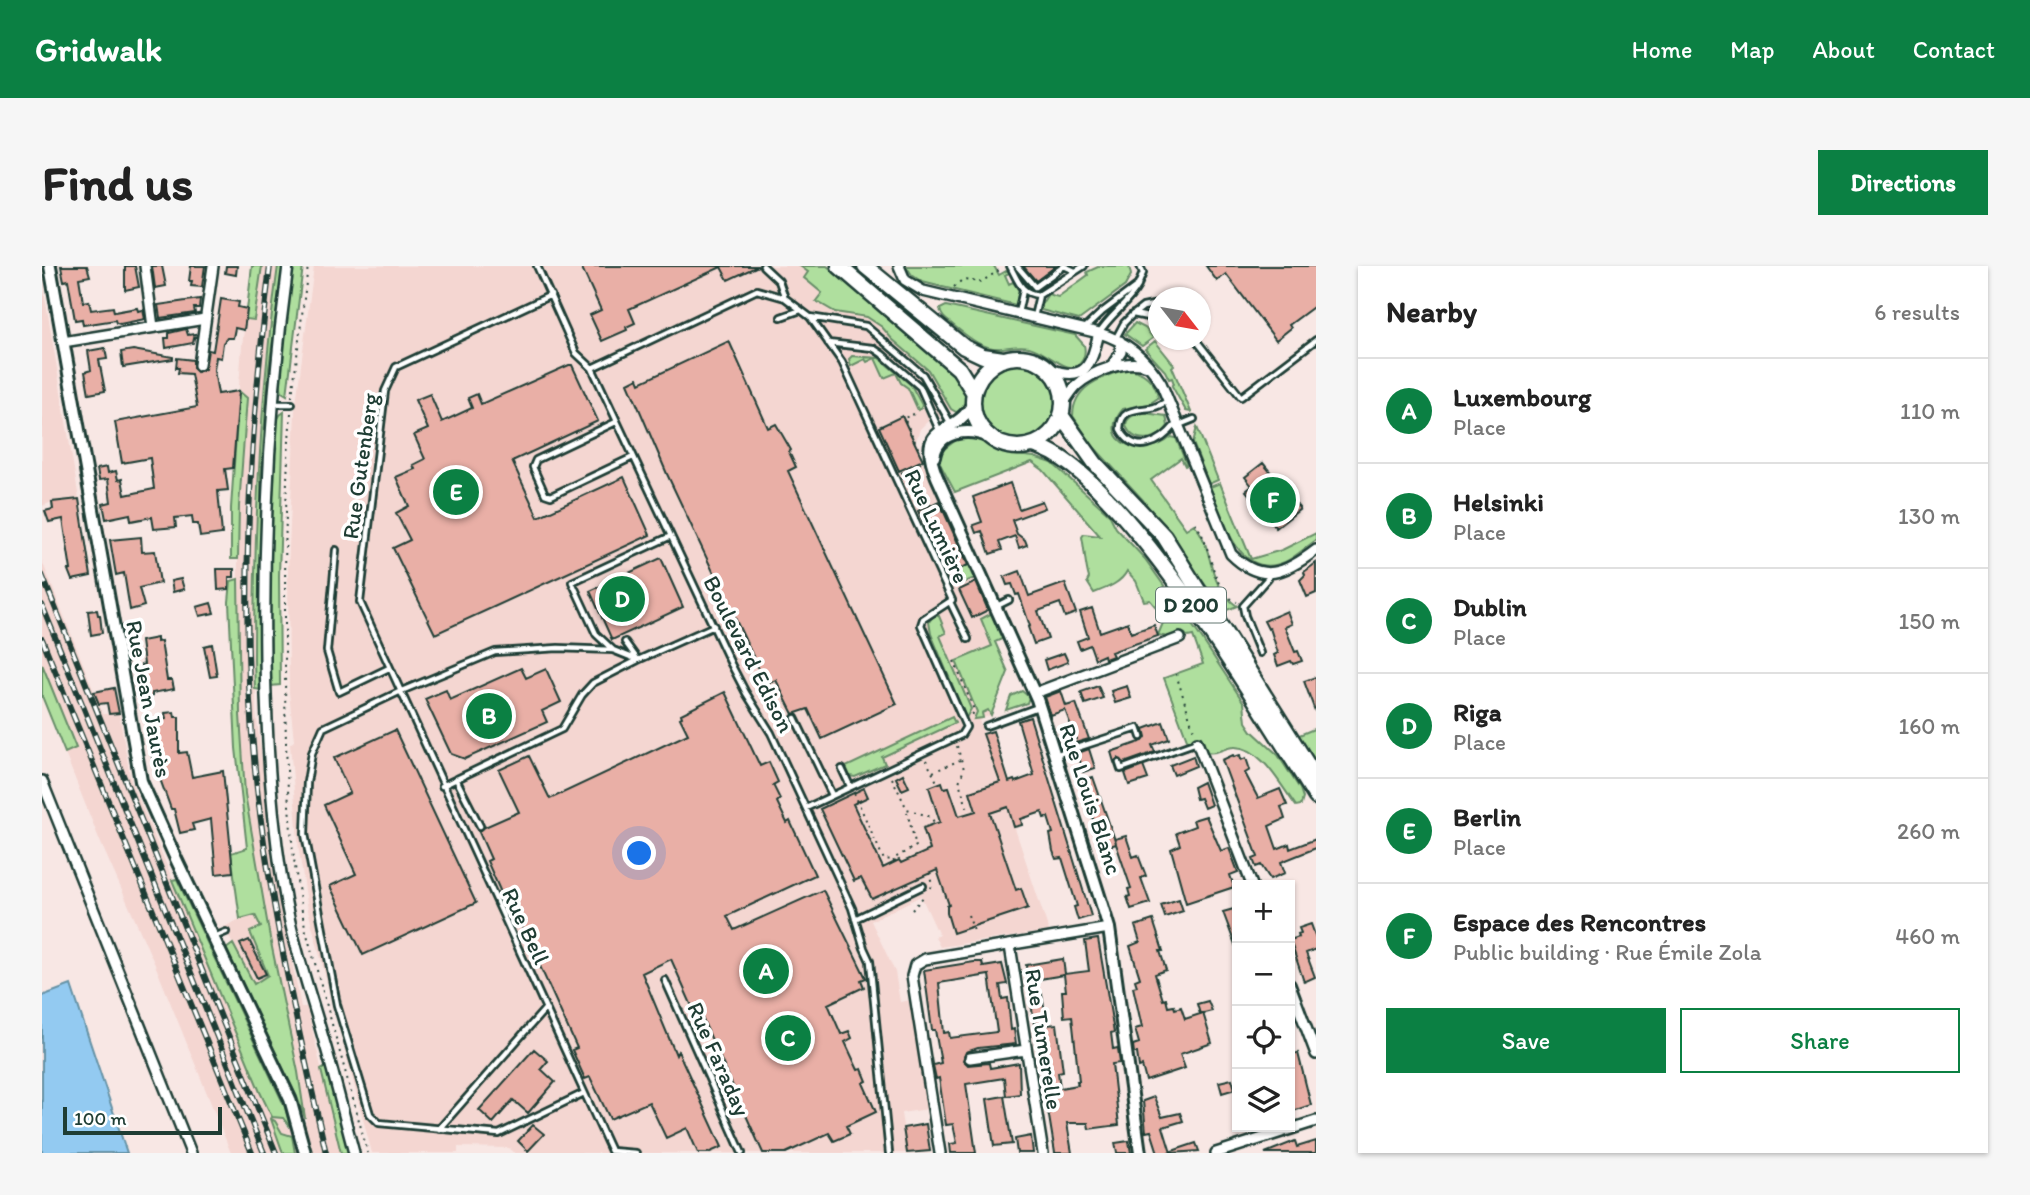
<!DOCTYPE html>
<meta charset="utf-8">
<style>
:root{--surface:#fff;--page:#f6f6f6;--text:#222;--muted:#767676;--line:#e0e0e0;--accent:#0b8043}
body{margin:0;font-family:Itim,sans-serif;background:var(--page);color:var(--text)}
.controls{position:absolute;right:21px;bottom:21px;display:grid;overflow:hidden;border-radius:0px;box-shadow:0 2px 5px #0004}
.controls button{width:63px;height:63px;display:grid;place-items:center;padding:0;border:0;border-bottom:2px solid var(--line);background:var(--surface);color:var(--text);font:35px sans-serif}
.compass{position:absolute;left:1106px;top:21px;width:63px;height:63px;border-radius:50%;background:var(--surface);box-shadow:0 2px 5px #0004;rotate:121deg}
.scale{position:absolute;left:21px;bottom:18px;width:159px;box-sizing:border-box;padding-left:7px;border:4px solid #1f3d34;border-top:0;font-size:19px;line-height:24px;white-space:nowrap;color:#1f3d34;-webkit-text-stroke:5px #fff;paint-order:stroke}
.you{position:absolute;left:598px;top:588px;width:24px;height:24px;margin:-18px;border:5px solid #fff;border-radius:50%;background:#1a73e8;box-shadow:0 0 0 10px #1a73e833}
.badge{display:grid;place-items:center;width:46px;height:46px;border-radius:50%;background:var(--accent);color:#fff;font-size:23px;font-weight:700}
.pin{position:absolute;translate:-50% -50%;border:4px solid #fff;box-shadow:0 2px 7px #0006}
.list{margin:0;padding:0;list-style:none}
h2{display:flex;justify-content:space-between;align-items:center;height:91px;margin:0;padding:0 28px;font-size:30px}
h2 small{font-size:23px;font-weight:400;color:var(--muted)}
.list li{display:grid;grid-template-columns:46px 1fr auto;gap:21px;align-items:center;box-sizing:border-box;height:105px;padding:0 28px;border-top:2px solid var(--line)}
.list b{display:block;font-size:26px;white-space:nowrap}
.list p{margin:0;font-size:23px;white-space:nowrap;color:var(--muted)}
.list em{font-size:23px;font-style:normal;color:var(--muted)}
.actions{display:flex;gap:14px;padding:21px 28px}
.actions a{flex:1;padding:16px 0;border:2px solid var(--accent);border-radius:0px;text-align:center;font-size:24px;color:var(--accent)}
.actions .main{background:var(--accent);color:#fff}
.icon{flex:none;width:38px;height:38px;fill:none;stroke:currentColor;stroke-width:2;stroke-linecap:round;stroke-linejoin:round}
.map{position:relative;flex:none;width:1274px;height:887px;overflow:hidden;border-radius:0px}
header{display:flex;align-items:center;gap:42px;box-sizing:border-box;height:98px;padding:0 35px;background:var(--accent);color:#fff}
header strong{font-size:33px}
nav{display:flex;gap:38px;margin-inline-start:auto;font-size:24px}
.intro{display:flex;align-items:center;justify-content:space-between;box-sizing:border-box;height:168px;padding:0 42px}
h1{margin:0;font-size:49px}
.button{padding:18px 32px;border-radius:0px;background:var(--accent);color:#fff;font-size:24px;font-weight:700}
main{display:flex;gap:42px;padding:0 42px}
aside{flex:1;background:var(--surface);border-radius:0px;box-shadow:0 2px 5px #0004}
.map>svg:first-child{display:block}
</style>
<header>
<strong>Gridwalk</strong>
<nav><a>Home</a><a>Map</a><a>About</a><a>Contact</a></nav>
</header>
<div class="intro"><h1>Find us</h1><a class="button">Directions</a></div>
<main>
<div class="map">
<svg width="1274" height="887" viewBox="0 0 1274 887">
<rect width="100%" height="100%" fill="#f8e7e4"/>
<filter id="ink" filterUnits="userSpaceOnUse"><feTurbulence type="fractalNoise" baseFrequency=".0143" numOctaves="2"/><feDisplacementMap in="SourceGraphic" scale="14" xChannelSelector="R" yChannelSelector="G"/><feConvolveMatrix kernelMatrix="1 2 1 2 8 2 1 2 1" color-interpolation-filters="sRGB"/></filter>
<g filter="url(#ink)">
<!-- built -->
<path fill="#f4d6d1" d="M210,0H236L224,94L217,181L212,302L214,447L237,630L259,741H265L299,887H189L114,701L58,575L0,430V295L61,448L77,447L89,515L221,827L246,861L264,856L256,803L182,661L198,653L191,606L205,582L194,482L187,336L189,315L196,313V293H189L191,202L200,80Z
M272,0H774L899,104L917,143L886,155L878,163L874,175L881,196L962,372L953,376L966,406L949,449L937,454L1007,665L898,681L893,671L897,669L879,630L829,655L853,706L858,736L869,734L886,843L859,847L865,887H490L486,885L484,887H473L467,882L416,881V887H330L266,644L257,585L248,478L252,475L247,426L246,304L253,145Z
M0,13L37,233L10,236L0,240Z"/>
<!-- green -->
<path fill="#afdf9e" stroke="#678e69" stroke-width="2" d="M210,0H220L212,54L204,53Z
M236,0H241L227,102L219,208V424L213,423L212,394C212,262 218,131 236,0Z
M251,0H261L245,129L240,126L237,112Z
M758,0H785L803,15L817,22L915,109C922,122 928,132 919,145L914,146L909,143L886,104L850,73L840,61L825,51L793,46L774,35L780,27L762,12L766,6Z
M864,0H952L957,9L966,4L967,7L963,9L967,18L971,16L977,25L974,39L880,16L870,9Z
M1058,0H1087L1089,9L1083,20L1037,54L999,44V39L1006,28L1016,31L1046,9L1045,6Z
M904,40L1033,69L1042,79C1044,87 1042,98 1032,101C1022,104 1001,84 987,81C978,79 969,81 960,82C940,84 926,71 911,59C905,54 899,51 898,43Z
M1093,57L1103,62L1111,72L1100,80L1083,68Z
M1113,75L1132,99L1130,101L1149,146L1144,145L1130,120L1132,118L1130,112L1127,113L1123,105L1103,83Z
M810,90L837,92L869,119L880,139L879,142L876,144L866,122L859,117L854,107L842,112L833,92L825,96L823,93L809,100L807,93Z
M938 135a38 38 0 1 1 76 0a38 38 0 1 1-76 0Z
M1084,103C1100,103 1115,116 1116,132L1107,138L1081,143C1052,177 1104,194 1129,171L1134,172L1145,199L1143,200L1139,192L1109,214L1144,263L1152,258C1174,284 1162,316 1195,340L1180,346L1167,324L1101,234L1051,180L1031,150C1031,120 1060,111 1084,103Z
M197,125L205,132L197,240L196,293H189V242Z
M242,146L237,310L238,419L229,420L227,275L233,158L238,149Z
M1103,147L1124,150L1126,160C1116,175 1092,179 1084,160C1084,150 1094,148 1103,147Z
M1155,161L1176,214L1167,218L1151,177Z
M918,171L937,172L964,188L992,191L1010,197L1067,248L1074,262L1103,293L1160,373L1202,437L1204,456L1210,465L1236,489L1258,523L1261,532L1259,539L1254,540C1239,520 1219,480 1192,481C1182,481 1176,489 1165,486L1159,471L1146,476L1122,412L1161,398L1151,370L1146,371L1143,368L1131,372L1116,369L1123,352L1108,334L1102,335L1094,315L1085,305C1079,317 1065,322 1052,327L1045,316L1047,312C1043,299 1043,285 1040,271L1042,268L1058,270L1001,204L990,196L913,226L897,196L901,184Z
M1178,217L1209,293L1240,284L1274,267V274C1264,281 1254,291 1243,296C1196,316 1181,252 1168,221Z
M929,298L935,311L921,317L915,304Z
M196,313L198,449L203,528L228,672L256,806L263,852L255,831L184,683L191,678L212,718L226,709L208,666L219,661L213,649L198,653L189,587L205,582L194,482L187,336L189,315Z
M952,346L962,372L953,376L966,406L949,449L946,444L940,447L941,452L932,453L935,446L914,395L950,380L939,353Z
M891,350H897L904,367L898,370L929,443L924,452L889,368L887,356Z
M0,398L34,482L23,487L0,430Z
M980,425L987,431L985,437L964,444L969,430Z
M910,451L913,457L840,491L843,498L813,511L808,510L804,501Z
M1274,462V501L1255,470Z
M135,613L243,841L248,861L241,852L230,851L218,826L130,614Z
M284,801L307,887H299L279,804Z
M229,853L233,855L240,867L250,870L253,887H241Z"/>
<!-- water -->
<path fill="#93caf1" stroke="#6592a5" stroke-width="2" d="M29,719L85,887H0V730Z"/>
<!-- building -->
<path fill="#e9afa6" stroke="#1f3d34" stroke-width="2" fill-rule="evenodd" d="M19,0H45L48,10L37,12L41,36L47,35L49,44L71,41L72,46L95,42L96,45L101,44L103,53L78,58L74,57L73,54L41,59L40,53L33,54L26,14L22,15Z
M83,0H93L97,21L83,24Z
M110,0H120L124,20L113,22Z
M149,0H163L160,21L149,20L150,15H147Z
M184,0H195L194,9L183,7Z
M539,0H716L686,14L679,1L587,43L593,57L584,61L585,64L560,75L548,49L559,44Z
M981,0H1014L994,15Z
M1164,0H1274V39L1247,59L1249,62L1234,74L1184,8L1175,15Z
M158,33L157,42H152L153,47L118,52L116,39Z
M179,33L197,36L196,41L205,43L202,64L193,62L191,72H185L181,77L179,92L174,91L172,104L176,128L197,125L191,202L183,203L186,224L176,225L180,268L158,271L156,258H151L150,250L133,252L134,261L112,263L110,251L89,255L88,248L64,253L61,238L69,236L66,213L57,214L55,203L65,201L66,207L74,205L76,214L80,213L83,229L112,223L108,192L80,197L73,156L155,141L149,108L136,107L137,102H134L135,92L151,94V102L155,106L163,103L166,84L171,85Z
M144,63L146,69L153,68L151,77L124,82L123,72H127V67Z
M687,75L726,162L734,158L749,184L747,186L754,201L746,205L855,438L780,473L766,443L751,448L734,414L724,418L625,208L586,117L596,112L598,117Z
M63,82L65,93L57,94L63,125L47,128L43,106L49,104L46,85Z
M91,84L131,91V93L81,101L79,86Z
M527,99H530L556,155L470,195L496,251L582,211L608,269L393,368L351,282L368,274L354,247L367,240L354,211L373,203L371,199L383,193L372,169L386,163L373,134L388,128L400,156L430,142L426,132L435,128L439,138Z
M860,150L881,194L857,205L837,161Z
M1221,197L1258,243L1234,262L1204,225L1210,220L1203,211Z
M968,217L977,243L1000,235L1003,242L970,254L975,268L983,274L985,279L977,282L973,270L957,276L960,284L948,288L940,265L934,267L931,259L940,256L931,231Z
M37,233L49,310L30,314L26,304H29L21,253L7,256L3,245L11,243L10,236Z
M897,235L926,299L906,309L876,245Z
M99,271L100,286L113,285L118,317L97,322L102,340L88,344L82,307L74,309L68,274Z
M619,292L641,341L570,374L548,325Z
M1274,297V327L1265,331L1258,314L1263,309L1262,306Z
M175,303H192V311H187V323L176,324Z
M978,305L987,330L1023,317L1034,347L1023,351L1018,337L996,345L1006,373L992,378L986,361L988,360L977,328L974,329L970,318L965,319L962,311Z
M139,313L142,323L131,326L129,315Z
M934,316L946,344L930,352L917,324Z
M169,337L172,347L158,350L155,341Z
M1050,342L1058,366L1086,356L1089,367L1112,359L1116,370L1069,386L1071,390L1063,393L1062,389L1053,393L1048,379L1038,383L1035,375L1046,371L1038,346Z
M55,344L56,349H58L60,367L49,369L46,345Z
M1245,345L1250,358L1243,361L1253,386L1256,385L1260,395L1251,398L1249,395L1236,400L1232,389L1236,387L1228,362L1226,363L1222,355Z
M115,372V376L119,375L125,414H130L132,423L110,427V431L98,433L96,419L100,418L99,399L102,398L99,375Z
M170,378L175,410L168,411L162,380Z
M1022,387L1026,396L1005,404L1002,394Z
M479,402L484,412L504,403L519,436L500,445L505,456L423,493L409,488L383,433L404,424L408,434Z
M1274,411V445H1273L1262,415Z
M1056,420L1061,432L1043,438L1039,426Z
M1085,420L1089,432L1073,437L1069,425Z
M72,422L77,447L67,448L65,437L57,438L52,426Z
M1019,425L1024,440L1034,437L1047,473L1033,477L1032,474L1034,473L1023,444L1009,449L1003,431Z
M683,426L718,500L727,496L736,516L731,519L738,533L735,536L745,557L748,555L773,609L685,650L692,664L781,624L824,712L819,714L822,721L786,738L799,768L807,765L810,772L803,776L816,804L820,803L825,815L821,817L834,846L804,860L808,868L792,875L787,867L744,887H721L660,752L657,756L629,693L600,707L634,789L636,785L680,881L666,887H656L645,862L624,872L607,836L568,853L548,811L543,813L530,784L535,782L469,636L464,638L445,595L449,593L436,564L477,546L457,504L487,490L508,533L646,468L638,452L640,451L639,448Z
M132,446L133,451H137V487L145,486L150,511L181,505L191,606L174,608L169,553L150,558L152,564L138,567L132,543H129L110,491L104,455L124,453L123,447Z
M988,451L1049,650L1036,654L1032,641L1035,640L1020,592L1014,593L1011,585L1008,568L1011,567L1006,551L1002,552L1000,546L979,553L980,559L972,561L966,541L948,547L974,624L979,622L986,642L911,667L905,647V640L907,639L895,604L830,633L819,612L812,615L778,543L822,522L826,531L811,538L841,602L857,594L859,597L888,584L881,562L898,556L887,521L900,516L902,522L907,521L917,550L934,545L928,526L958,516L941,468L951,465L967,516L972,514L973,516L992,509L976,455Z
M1121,456L1127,473L1110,479L1113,486L1082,497L1076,492L1072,496L1069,486L1101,475L1104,471L1102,463Z
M353,464L434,637L321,689L288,620L314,608L282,539L308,527L292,492Z
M1047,483L1053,502L1041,506L1036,487Z
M1191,489L1192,491L1198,489L1199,494L1204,492L1208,504L1203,507L1216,532L1238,523L1245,539L1239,541L1243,553L1227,560L1235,583L1247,578L1248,583L1274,573V582L1239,596L1243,607L1228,613L1219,599L1214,601L1211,593L1216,591L1180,494Z
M1151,490L1154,500L1132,509L1128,499Z
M1101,500L1106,513L1087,519L1083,507Z
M861,508L867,521L860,524L854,512Z
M1051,511L1074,577L1073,573L1084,570L1091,591L1096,589L1104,610L1099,612L1108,637L1089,643L1085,631L1088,630L1086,623L1089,622L1074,578L1061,582L1038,515Z
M1161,516L1169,539L1162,542L1158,532L1154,533L1151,521Z
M1164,550L1179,585L1187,582L1196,606L1188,609L1192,621L1144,637L1129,583L1138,579L1134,567L1153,560L1151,554Z
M1137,633L1141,645L1123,651L1119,639Z
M1195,642V681H1194L1181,646Z
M1111,654L1121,685H1118L1124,704L1113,708L1121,734L1124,733L1126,741L1132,740L1133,743L1139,741L1143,753L1161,747L1170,777L1138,788L1143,802L1104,815L1100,800L1097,801L1095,787H1092L1091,779L1097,777L1093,763L1100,761L1091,721L1095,720L1093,714L1098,712L1088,680L1098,676L1093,660Z
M1269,658L1274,672V683L1264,687L1273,711L1262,716L1248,674L1257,671L1256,668L1259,667L1257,662Z
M1056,673L1072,766L1069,767L1071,783L1076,782L1078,797L1070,798L1077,859L1047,863L1046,857H1025L1030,887H1013L995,777H998L995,757L992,758L988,729L1000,728L1005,759L1015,758L1021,805L1016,806L1018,822L1036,819L1035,815H1037L1030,750L1022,751L1020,725H1024L1022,709L986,715L984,699L1021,693L1023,708L1047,705L1043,675Z
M207,674L224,708L215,712L198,678Z
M932,696H940L941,701L960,698L965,718L958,719L960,733L966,732L969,764L972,763L974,778L936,782L924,786L921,794L926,799L947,797L948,802L977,797L978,828L964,830L962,812L924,818L934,887H909L908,878L915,877L911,858L904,859L897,812L894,813L891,799L899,797L893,764H890L882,704ZM947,709L955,766L908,772L907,766L902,767L897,717Z
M1166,735L1170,745L1158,748L1155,738Z
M492,783L506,795L499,803L513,816L486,847L471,834L451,857L437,844Z
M1256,787L1269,839L1248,846V789Z
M1190,813L1193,823L1180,827L1177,816Z
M962,830L970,878L952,880L945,833Z
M1112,831L1120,851L1138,847L1141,855L1121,861L1129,887H1116L1109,865L1104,866L1101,835Z
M884,858L888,885L865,887L861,862Z
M491,859L502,868L486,885L476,875Z
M989,870L991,887H975L973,873Z
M1087,875L1089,887H1075L1073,877Z
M1253,875L1255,881L1274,875V887H1223Z
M1154,877L1157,885L1130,887V885Z"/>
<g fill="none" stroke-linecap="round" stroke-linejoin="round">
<defs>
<path id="service" d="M495,0L534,87L550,102L689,398L704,427L729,467L810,642L822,682L828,695L847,887
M721,0L737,15L743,32
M968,0C976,15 979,28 997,29
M975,0L993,21L1022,0L1033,5
M509,29L354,101L343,125L318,336L569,885L594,887
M976,47L981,24
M1092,48L1101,41L1116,38
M739,51L759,44
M768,51L824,60L881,109L909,158
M992,51L997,29L1042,0
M1042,63L1060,46L1096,19L1101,7L1098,0
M1057,67C1068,49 1086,38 1096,20
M1074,72L1082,57L1091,48L1116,53
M1154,74L1199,131L1274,74
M786,77L831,82L840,88L878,121L898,166
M550,102L715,24L743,32L768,51L800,96L910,334L881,353L879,359L924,461L919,469L764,542
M1126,135C1120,138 1115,141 1109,142C1094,144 1078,143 1078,163C1093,191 1119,177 1134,158
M230,138H250
M574,156L494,194L491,201L503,228L509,230L591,191
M1137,159L1152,153
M294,284L285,385L297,426L347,402
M908,336L926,373
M955,340L967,334
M571,384L554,368L530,316L629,270
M1218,387L1203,350L1201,340L1226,312L1227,307
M753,452L790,529
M944,460L996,441
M1013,489L1096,462L1099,471
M1077,497L1079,503L1155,476
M800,503L808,520
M414,513L438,560
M400,520L520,463L540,429L551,417L596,394L583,376
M813,653L881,620
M172,671L184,666
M623,714L700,887
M542,827L457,868L337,857L328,848L295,739L263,568L265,516L270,487L281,462L357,426L453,386L516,382L571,384L596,394L672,360
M397,863L503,743"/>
<path id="minor" d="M103,0L111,61
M246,0C228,132 221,262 223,395C225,476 229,557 244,637C253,685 269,729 282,775C293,812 302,850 312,887
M857,0L863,14L881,25L1057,67C1085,75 1104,92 1119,117L1189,288C1220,319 1244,307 1274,284
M21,76L163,53
M157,99L171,0
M1069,101L1079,86L1078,75
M1008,103C1045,117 1049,98 1057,67
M1021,138C1025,132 1029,125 1034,120C1050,105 1086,92 1106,100
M993,427L1138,372
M1155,476L1210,619
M0,515L149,887
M968,680L1001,887
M1248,719L1274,788
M928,792L984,784
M898,887L870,710L873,699L883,693L1067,662
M1174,887L1274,855"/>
<path id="tertiary" d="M8,0L99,515L134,593L248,833L263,887
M931,137C913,173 872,154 895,211L995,433L1060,639L1067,662L1098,887
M892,191C896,164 927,162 947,171"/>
<path id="primary" d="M797,0L917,103L932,127
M823,0L922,81L941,90L961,93
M931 136a45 45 0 1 1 90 0a45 45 0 1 1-90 0Z
M1019,149L1053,197L1122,270L1274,512
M991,179C1075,198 1225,453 1274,531"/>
</defs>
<!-- service casing -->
<use href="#service" stroke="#1f3d34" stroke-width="10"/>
<!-- minor casing -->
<use href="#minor" stroke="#1f3d34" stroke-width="14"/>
<!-- tertiary casing -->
<use href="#tertiary" stroke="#1f3d34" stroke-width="16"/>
<!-- primary casing -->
<use href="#primary" stroke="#1f3d34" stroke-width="19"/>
<!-- path -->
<path stroke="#1f3d34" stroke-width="2" stroke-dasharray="2 5" stroke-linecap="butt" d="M912,21L920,14L939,16L959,3
M250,131L266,0
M249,147C243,220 243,294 243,367C243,467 243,567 264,665L326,887
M872,148L862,152L878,186
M859,207L879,197
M1153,257C1171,279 1168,325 1195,336
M912,395L932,444L929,453
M1134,408L1152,465
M915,480L922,503L917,516L927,547
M884,494L896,518
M891,506L918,494
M850,512L865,543L889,551L893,558
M812,527L842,594L851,593
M852,596L851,593L874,580L865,546
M887,607L890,619L889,622
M870,644L883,629
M926,649L932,665"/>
<!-- service -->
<use href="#service" stroke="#fff" stroke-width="4.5"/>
<!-- minor -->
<use href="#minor" stroke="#fff" stroke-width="9"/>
<!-- tertiary -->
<use href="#tertiary" stroke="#fff" stroke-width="10"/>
<!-- primary -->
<use href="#primary" stroke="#fff" stroke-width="14"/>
<defs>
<path id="rail" d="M228,0C207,173 196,349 215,523C229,645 257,767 284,887
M0,309L234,887
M0,339L222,887
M0,373L210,887"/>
</defs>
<!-- rail casing -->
<use href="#rail" stroke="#1f3d34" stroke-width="6"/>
<!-- rail -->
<use href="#rail" stroke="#fff" stroke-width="3.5" stroke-dasharray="10" stroke-linecap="butt"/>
</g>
</g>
<g text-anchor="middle" stroke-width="7" stroke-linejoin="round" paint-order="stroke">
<!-- shield labels -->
<rect fill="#fff" stroke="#627771" stroke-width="2" x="1114" y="321.5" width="70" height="35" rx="5"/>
<g font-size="21" font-weight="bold" fill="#1f3d34">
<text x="1149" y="346">D 200</text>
</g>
<!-- street labels -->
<g font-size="23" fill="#1f3d34" stroke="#fff">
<text transform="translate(318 200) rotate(-82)" y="8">Rue Gutenberg</text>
<text transform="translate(895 260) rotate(65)" y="8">Rue Lumière</text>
<text transform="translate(707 388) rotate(63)" y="8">Boulevard Edison</text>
<text transform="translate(107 433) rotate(79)" y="8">Rue Jean Jaurès</text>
<text transform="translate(1049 533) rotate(72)" y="8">Rue Louis Blanc</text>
<text transform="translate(484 660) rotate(65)" y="8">Rue Bell</text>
<text transform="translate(1002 773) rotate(81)" y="8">Rue Tumerelle</text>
<text transform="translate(677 793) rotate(66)" y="8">Rue Faraday</text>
</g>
</g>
</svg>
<div class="controls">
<button>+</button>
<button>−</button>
<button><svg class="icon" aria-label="locate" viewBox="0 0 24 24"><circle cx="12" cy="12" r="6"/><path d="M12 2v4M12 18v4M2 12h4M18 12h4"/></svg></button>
<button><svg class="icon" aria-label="layers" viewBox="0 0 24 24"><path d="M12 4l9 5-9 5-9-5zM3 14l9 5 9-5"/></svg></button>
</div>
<svg class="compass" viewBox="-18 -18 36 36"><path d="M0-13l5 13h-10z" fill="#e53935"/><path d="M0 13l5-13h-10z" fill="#767676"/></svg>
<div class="scale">100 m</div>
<div class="you"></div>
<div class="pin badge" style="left:724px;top:705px">A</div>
<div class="pin badge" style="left:447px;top:450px">B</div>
<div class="pin badge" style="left:746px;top:772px">C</div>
<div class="pin badge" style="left:580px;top:333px">D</div>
<div class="pin badge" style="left:414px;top:226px">E</div>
<div class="pin badge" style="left:1231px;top:234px">F</div>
</div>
<aside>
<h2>Nearby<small>6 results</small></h2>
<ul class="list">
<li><span class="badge">A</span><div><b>Luxembourg</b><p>Place</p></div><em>110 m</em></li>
<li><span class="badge">B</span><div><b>Helsinki</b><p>Place</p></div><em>130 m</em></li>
<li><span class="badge">C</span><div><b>Dublin</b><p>Place</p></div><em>150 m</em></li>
<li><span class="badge">D</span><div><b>Riga</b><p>Place</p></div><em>160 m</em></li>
<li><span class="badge">E</span><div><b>Berlin</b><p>Place</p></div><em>260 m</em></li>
<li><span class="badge">F</span><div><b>Espace des Rencontres</b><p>Public building · Rue Émile Zola</p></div><em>460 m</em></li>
</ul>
<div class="actions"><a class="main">Save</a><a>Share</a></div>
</aside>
</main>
